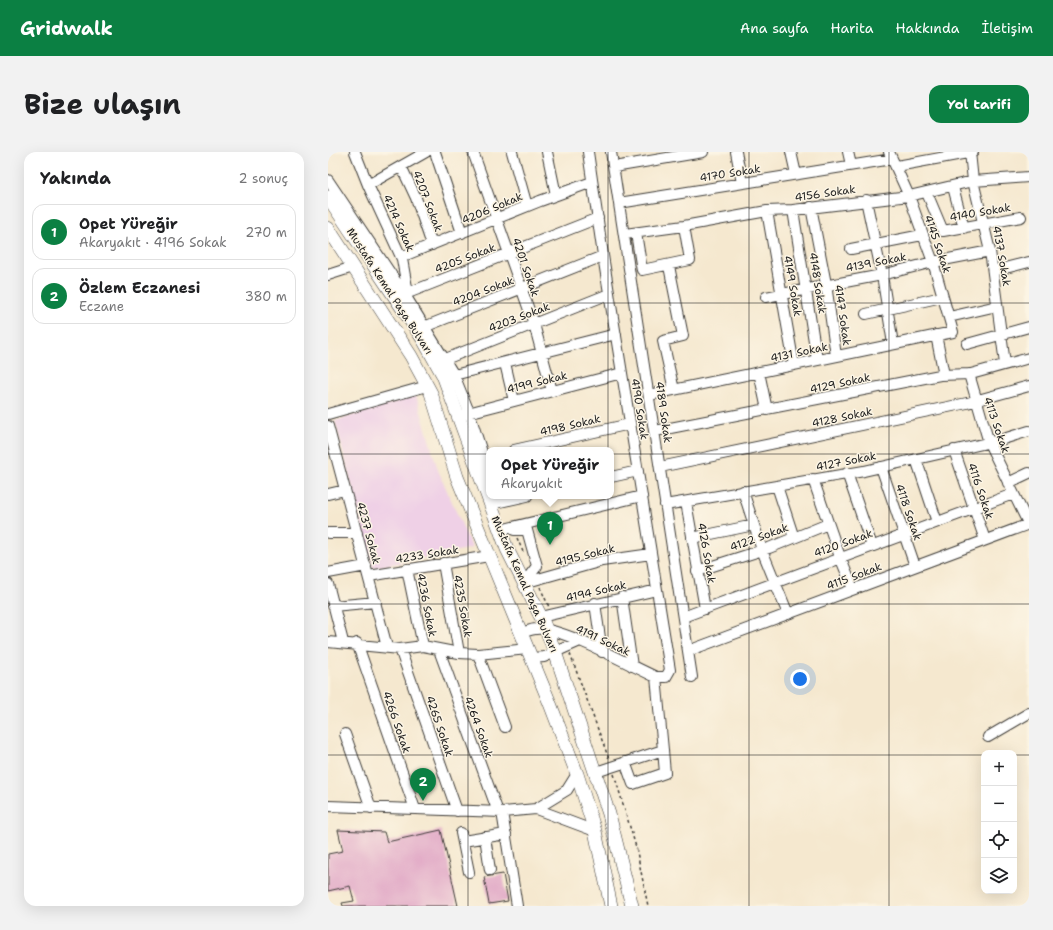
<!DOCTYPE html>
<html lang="tr">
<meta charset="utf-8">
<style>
:root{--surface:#fff;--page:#f2f2f2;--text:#202124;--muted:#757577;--line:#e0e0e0;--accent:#0b8043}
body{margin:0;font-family:"Shantell Sans",sans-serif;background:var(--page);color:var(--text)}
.controls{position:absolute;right:12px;bottom:12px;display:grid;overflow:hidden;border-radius:8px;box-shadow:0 4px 16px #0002}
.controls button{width:36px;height:36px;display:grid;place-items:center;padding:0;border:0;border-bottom:1px solid var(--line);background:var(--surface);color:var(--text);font:20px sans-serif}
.you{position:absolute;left:472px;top:527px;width:14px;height:14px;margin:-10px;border:3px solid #fff;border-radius:50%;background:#1a73e8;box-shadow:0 0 0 6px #1a73e833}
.badge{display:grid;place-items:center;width:26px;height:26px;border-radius:50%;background:var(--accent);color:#fff;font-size:13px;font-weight:700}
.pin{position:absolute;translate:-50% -33px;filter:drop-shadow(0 1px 2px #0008)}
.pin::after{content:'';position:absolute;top:21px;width:14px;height:12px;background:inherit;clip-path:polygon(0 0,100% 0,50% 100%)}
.popup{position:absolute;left:158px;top:295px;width:128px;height:52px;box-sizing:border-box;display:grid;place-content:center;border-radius:8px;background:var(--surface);filter:drop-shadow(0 1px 3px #0005);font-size:13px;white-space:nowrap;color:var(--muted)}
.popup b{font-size:15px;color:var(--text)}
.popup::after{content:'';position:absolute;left:50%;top:100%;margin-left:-8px;border:8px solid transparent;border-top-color:var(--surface)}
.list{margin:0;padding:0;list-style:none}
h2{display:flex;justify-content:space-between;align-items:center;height:52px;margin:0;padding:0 16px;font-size:17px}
h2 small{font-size:13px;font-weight:400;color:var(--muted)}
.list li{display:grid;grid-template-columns:26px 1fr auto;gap:12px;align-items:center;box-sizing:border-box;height:56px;margin:0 8px 8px;padding:0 8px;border:1px solid var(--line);border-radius:12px}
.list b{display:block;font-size:15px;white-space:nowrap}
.list p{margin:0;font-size:13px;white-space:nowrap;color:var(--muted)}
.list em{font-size:13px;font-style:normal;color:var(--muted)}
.icon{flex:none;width:22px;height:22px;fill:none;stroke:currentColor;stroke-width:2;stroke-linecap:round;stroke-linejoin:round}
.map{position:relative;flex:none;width:701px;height:754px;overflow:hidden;border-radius:12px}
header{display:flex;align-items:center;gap:24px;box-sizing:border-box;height:56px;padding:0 20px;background:var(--accent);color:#fff}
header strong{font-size:19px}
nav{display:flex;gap:22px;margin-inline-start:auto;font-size:14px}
.intro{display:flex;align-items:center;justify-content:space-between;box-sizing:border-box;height:96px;padding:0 24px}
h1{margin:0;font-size:28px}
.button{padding:10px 18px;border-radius:12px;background:var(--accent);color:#fff;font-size:14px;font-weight:700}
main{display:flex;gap:24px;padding:0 24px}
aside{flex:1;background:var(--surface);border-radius:12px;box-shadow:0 4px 16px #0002}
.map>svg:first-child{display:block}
</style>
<header>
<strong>Gridwalk</strong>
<nav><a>Ana sayfa</a><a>Harita</a><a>Hakkında</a><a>İletişim</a></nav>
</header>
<div class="intro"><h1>Bize ulaşın</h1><a class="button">Yol tarifi</a></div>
<main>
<aside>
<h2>Yakında<small>2 sonuç</small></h2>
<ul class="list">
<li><span class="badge">1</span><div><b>Opet Yüreğir</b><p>Akaryakıt · 4196 Sokak</p></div><em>270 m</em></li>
<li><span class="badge">2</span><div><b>Özlem Eczanesi</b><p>Eczane</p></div><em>380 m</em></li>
</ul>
</aside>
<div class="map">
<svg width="701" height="754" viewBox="0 0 701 754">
<rect width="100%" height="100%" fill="#fcf5e5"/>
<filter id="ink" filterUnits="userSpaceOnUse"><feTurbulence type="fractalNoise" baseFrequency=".025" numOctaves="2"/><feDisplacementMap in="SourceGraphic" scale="8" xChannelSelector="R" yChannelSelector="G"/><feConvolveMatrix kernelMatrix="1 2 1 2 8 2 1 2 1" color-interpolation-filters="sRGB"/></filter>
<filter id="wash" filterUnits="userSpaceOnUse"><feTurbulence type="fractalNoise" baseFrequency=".012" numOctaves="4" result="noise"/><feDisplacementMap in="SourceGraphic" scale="16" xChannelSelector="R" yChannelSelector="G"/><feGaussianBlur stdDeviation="0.9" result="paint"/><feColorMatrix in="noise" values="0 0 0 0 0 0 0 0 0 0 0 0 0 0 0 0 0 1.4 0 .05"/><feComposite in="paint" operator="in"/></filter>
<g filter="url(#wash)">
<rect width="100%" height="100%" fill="#f5e8cf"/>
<!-- built -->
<path fill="#efd0e6" d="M88,243L110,318L144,396L45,416L7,269Z"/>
<g id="blocks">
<!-- building -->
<path fill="#e1a8c6" d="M10,678L56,680L59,690L113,678L130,754H15L14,751L26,749L22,734L0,739V702L15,699Z
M175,722L180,749L161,752L156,725Z"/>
</g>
</g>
<g filter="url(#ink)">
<use href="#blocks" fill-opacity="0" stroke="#3d3b37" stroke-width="1"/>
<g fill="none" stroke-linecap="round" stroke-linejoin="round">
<defs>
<path id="minor" d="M27,0L40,33L74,107L80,141L75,145
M107,0L134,81
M145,0L206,172L224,239
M184,0L199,54
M219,0L228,43
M283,0L364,525
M408,0L414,31
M463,0L468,22
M520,0L523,13
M642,0L645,29L662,99L677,212
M73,14L88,46L104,93
M569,14L645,0
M286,15L375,0
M0,28L77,143L126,223L141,260L161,322
M40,33L98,0
M625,35L636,76
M599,41L615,79L693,65
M538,48L554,123L565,192
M291,51L564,7
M483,55L498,132L508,204
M465,58L489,208
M439,59L466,213
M308,81L314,118L362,108L356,74
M297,82L356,74L439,59L465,58L581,44L645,29L701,25
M523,97L594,83
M73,105L212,49L264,30
M341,114L355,184L335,189L346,238
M665,119L701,110
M0,123L25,115
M80,141L270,66
M438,145L554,123L605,110L662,99
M538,162L614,145
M621,165L669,154
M91,177L275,104
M608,183L616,223
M639,192L701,175
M110,210L281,142
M177,211L186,249
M431,220L439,258
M641,222L661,291L701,373
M126,223L288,182
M321,243L625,180L605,110L581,44L561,0
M0,262L99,234
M136,262L294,221
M0,274L59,495
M327,279L612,223L643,222L701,206
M186,298L302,272
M626,298L657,388
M588,307L609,370
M332,315L639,251L701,234
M553,315L587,414
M519,321L544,394
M283,325L310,319
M485,327L512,405L525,437
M680,331L701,321
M449,334L466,386
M415,339L434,398L460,462
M0,342L17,338
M358,350L377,457
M163,352L199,344
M337,353L536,319L672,288L701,279
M172,378L314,344
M186,378H199L209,414L196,431
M0,381H29
M364,386L426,373
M115,411L131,501
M79,417L95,494
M369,419L441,396L500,372
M0,421L38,414
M41,424L161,404
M196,431L274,409L323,402
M0,432L15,490
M294,445L304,514
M267,451L274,500
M5,454L48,450
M213,465L329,438
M355,465L685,342
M193,481C198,480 203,477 208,477C232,474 303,514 328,525H338L342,518L276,110L260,0
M0,490L72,497L95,494L131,501L150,502L200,497
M29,491L87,657
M72,497L129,659
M111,498L170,660
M360,499L701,372
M150,502L177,575
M204,506L216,505L252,489
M17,582L43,656
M660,585L701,561
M297,610L305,632L337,621L335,598
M268,620L335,598L328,525
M0,654L174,660L208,657L267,679
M208,657L239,638L249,622
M174,660L189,754
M133,681L141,720
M157,685L162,718
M135,689L178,682"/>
<path id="major" d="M0,45L95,187L115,223L179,397L214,467L227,500L281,662L304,754
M0,76L83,204L103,241L129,325L221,549L249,622L267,679L283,754"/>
</defs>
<!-- minor casing -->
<use href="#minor" stroke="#3d3b37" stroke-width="12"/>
<!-- major casing -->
<use href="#major" stroke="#3d3b37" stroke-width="14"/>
<!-- path -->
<path stroke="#3d3b37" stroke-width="1.5" stroke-dasharray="3 3" stroke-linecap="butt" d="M189,386L196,402
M212,435L221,455
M242,502L281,607
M286,622L308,695L320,754"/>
<!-- minor -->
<use href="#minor" stroke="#fff" stroke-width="10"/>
<!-- major -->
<use href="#major" stroke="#fff" stroke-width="13"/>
</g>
</g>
<!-- grid -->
<path fill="none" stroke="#1c1c1c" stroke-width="1" stroke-opacity="0.55" d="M140,0V754M280,0V754M421,0V754M561,0V754M0,151H701M0,302H701M0,452H701M0,603H656M686,603H701"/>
<g text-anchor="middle" stroke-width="3" stroke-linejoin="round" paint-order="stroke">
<!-- street labels -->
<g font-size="11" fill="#1c1c1c" stroke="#fcf5e5">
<text transform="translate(402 21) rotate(-9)" y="4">4170 Sokak</text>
<text transform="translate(497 41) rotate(-8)" y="4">4156 Sokak</text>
<text transform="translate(100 49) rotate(69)" y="4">4207 Sokak</text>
<text transform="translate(164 56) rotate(-23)" y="4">4206 Sokak</text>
<text transform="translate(652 60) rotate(-10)" y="4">4140 Sokak</text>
<text transform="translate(71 71) rotate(66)" y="4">4214 Sokak</text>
<text transform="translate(610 92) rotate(71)" y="4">4145 Sokak</text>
<text transform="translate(674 104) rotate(80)" y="4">4137 Sokak</text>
<text transform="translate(137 106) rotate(-21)" y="4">4205 Sokak</text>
<text transform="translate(548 110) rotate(-11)" y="4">4139 Sokak</text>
<text transform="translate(198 115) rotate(71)" y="4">4201 Sokak</text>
<text transform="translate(490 131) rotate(81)" y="4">4148 Sokak</text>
<text transform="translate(465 134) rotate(80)" y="4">4149 Sokak</text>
<text transform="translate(62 139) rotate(57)" y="4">Mustafa Kemal Paşa Bulvarı</text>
<text transform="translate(155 139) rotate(-21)" y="4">4204 Sokak</text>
<text transform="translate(515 163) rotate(82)" y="4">4147 Sokak</text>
<text transform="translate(191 165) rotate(-21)" y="4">4203 Sokak</text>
<text transform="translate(471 200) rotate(-12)" y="4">4131 Sokak</text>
<text transform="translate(209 230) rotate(-14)" y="4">4199 Sokak</text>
<text transform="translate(512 231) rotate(-12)" y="4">4129 Sokak</text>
<text transform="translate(312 257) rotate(81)" y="4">4190 Sokak</text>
<text transform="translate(336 260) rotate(82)" y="4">4189 Sokak</text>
<text transform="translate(514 265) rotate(-12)" y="4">4128 Sokak</text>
<text transform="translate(242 273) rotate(-13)" y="4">4198 Sokak</text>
<text transform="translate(669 273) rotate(71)" y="4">4113 Sokak</text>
<text transform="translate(518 309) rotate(-11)" y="4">4127 Sokak</text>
<text transform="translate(653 339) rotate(71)" y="4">4116 Sokak</text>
<text transform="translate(581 360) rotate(71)" y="4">4118 Sokak</text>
<text transform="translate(41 381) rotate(75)" y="4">4237 Sokak</text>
<text transform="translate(431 385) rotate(-20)" y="4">4122 Sokak</text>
<text transform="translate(515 391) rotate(-20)" y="4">4120 Sokak</text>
<text transform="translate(379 401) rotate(80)" y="4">4126 Sokak</text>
<text transform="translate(99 402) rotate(-9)" y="4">4233 Sokak</text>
<text transform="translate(257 403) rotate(-14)" y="4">4195 Sokak</text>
<text transform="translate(526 424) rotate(-21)" y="4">4115 Sokak</text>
<text transform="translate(197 432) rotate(66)" y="4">Mustafa Kemal Paşa Bulvarı</text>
<text transform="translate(268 439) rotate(-13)" y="4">4194 Sokak</text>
<text transform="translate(99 453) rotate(79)" y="4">4236 Sokak</text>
<text transform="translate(135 454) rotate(80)" y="4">4235 Sokak</text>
<text transform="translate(275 488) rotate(25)" y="4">4191 Sokak</text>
<text transform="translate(69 570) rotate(71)" y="4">4266 Sokak</text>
<text transform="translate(112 574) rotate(71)" y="4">4265 Sokak</text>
<text transform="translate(151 575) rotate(70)" y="4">4264 Sokak</text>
</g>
</g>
</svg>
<div class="controls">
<button>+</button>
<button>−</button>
<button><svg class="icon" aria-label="locate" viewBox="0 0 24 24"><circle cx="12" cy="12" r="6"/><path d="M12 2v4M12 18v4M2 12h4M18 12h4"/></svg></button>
<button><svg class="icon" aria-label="layers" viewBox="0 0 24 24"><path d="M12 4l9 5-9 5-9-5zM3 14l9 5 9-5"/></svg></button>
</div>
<div class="you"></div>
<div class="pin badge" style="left:222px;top:393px">1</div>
<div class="popup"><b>Opet Yüreğir</b>Akaryakıt</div>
<div class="pin badge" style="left:95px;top:649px">2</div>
</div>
</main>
